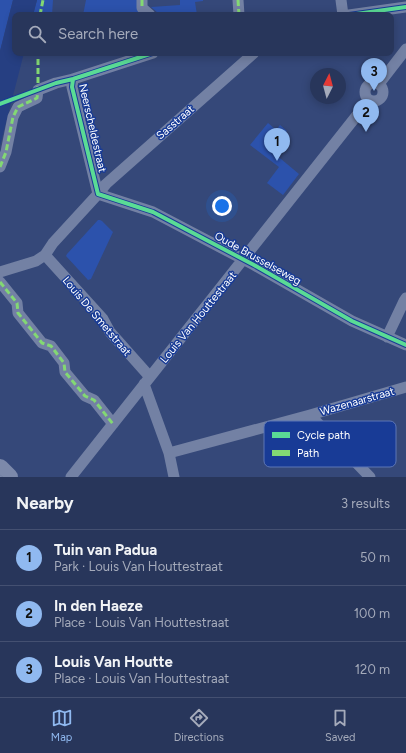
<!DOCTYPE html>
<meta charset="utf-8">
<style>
:root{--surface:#28365b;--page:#344164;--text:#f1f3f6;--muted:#a5abbb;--line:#445071;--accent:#90b9f0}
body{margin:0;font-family:Figtree,sans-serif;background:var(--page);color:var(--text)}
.compass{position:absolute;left:310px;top:68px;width:36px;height:36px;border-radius:50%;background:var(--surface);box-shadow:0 2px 10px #0003;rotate:6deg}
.you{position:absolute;left:222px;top:206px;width:14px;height:14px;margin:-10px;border:3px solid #fff;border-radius:50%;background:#1a73e8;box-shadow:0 0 0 6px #1a73e833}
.badge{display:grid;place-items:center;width:26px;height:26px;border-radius:50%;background:var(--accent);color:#111;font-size:13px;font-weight:700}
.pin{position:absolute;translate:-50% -33px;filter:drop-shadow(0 1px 2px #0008)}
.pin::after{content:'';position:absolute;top:21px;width:14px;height:12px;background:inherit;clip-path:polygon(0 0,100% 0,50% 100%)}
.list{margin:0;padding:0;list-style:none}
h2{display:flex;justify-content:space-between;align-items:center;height:52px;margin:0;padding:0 16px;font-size:17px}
h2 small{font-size:13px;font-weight:400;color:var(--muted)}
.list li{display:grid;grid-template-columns:26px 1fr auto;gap:12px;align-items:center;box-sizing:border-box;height:56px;padding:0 16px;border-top:1px solid var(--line)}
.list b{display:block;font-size:15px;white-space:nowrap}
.list p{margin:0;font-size:13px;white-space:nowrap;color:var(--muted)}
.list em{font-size:13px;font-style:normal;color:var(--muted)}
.icon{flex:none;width:22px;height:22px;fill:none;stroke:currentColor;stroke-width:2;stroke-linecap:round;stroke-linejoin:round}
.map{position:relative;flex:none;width:406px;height:477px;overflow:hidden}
.search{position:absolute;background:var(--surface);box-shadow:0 2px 10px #0003;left:12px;right:12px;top:12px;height:44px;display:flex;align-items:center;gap:10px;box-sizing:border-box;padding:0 14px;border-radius:8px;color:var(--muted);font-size:15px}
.sheet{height:220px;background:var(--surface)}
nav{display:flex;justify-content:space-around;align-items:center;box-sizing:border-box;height:56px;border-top:1px solid var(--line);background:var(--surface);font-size:11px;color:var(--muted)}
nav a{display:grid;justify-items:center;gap:2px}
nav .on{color:var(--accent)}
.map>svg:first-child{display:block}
</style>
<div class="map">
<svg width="406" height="477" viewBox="0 0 406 477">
<rect width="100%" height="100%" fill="#354879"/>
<!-- green -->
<path fill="#2c52ac" d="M0,0H13L0,51Z
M37,0H53L52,15H33Z
M86,0H138L139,14L141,15H83Z
M180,0H203V1L195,2L197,15H158V13L151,7L180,5Z
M268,123L275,129H277L280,125L287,131L276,139L273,148L275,154L299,174L283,195L267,183L279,167L250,145Z
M98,220H100L102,221L113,232L91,279L88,280L66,256L67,254Z"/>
<!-- water -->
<path fill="#263f82" d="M13,0H37L33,15H15V53H24L0,146V51Z"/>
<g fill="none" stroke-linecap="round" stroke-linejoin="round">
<!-- minor -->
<path stroke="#7381a4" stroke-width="11" d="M142,0V8L150,15
M238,0L239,15
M341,0L343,15
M349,15L406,7
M73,79L72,87L98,194
M365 92a9 9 0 1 1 18 0a9 9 0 1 1-18 0Z
M379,84L406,49
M0,167L6,152L13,117L18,107L37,98L38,90L56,83L73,79L153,53
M98,194L153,212L254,265L352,321L406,345
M45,255L103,319L110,332L150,377
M0,272L36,261L45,255L53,243L98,194L106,184L254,53
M0,282L17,303L18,313L42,343L51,346L64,363L65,372L85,396L94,400L113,424
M387,337L404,301L406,298
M144,384L169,453L174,477
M310,415L370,477
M169,453L310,415L406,387
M71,477L237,267L369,100"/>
<!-- primary -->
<path stroke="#7c89aa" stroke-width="18" d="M0,468L9,477"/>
<!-- tram -->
<path stroke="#7381a4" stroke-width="1" d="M0,475L3,477"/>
<!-- quiet -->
<path stroke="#83d873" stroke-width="3" stroke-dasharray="6 3" stroke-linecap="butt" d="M142,0V8
M238,0L239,15
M40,15L43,0
M0,167L6,152L13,117L18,107L37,98L38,90V53
M0,282L17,303L18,313L42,343L51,346L64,363L65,372L85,396L94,400L113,424"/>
<defs>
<path id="cycleway" d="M349,15L406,7
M73,79L72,87L98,194L153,212L254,265L352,321L406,345
M0,104L56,83L73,79L153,53"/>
</defs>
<!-- cycleway casing -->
<use href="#cycleway" stroke="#183b96" stroke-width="6"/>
<!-- cycleway -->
<use href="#cycleway" stroke="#5adb95" stroke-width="4"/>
</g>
<g text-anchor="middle" stroke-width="3" stroke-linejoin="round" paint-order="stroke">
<!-- street labels -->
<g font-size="11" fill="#fff" stroke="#183b96">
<text transform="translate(175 122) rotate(-41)" y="4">Sasstraat</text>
<text transform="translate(93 128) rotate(77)" y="4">Neerscheldestraat</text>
<text transform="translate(258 258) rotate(29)" y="4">Oude Brusselseweg</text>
<text transform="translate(97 316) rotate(50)" y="4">Louis De Smetstraat</text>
<text transform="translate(198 317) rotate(-51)" y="4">Louis Van Houttestraat</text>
<text transform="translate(357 401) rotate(-16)" y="4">Wazenaarstraat</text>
</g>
</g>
<!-- legend -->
<rect x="264" y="421" width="132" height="46" rx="6" fill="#183b96" stroke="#5d76b6" stroke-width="1"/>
<rect x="272" y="432" width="18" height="6" fill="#5adb95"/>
<rect x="272" y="450" width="18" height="6" fill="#83d873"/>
<g font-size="11" fill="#fff">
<text x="297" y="439">Cycle path</text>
<text x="297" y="457">Path</text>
</g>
</svg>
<svg class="compass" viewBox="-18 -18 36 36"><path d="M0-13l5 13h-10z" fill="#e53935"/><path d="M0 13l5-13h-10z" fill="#a5abbb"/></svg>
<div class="you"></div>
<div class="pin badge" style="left:277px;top:161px">1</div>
<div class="pin badge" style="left:366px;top:132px">2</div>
<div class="pin badge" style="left:374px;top:91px">3</div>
<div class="search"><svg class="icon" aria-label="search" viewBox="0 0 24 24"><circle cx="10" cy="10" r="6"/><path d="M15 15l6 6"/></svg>Search here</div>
</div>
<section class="sheet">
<h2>Nearby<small>3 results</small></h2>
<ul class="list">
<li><span class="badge">1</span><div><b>Tuin van Padua</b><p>Park · Louis Van Houttestraat</p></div><em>50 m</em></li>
<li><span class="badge">2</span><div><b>In den Haeze</b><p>Place · Louis Van Houttestraat</p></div><em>100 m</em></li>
<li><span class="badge">3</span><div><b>Louis Van Houtte</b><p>Place · Louis Van Houttestraat</p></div><em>120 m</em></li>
</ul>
</section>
<nav>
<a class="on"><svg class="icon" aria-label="map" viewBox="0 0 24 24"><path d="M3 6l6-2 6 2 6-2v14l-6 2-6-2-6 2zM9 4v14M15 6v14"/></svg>Map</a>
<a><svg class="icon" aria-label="directions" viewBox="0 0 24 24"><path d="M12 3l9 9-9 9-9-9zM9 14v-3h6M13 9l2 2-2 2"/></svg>Directions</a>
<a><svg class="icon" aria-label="saved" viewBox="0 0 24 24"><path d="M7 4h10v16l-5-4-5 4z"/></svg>Saved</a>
</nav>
